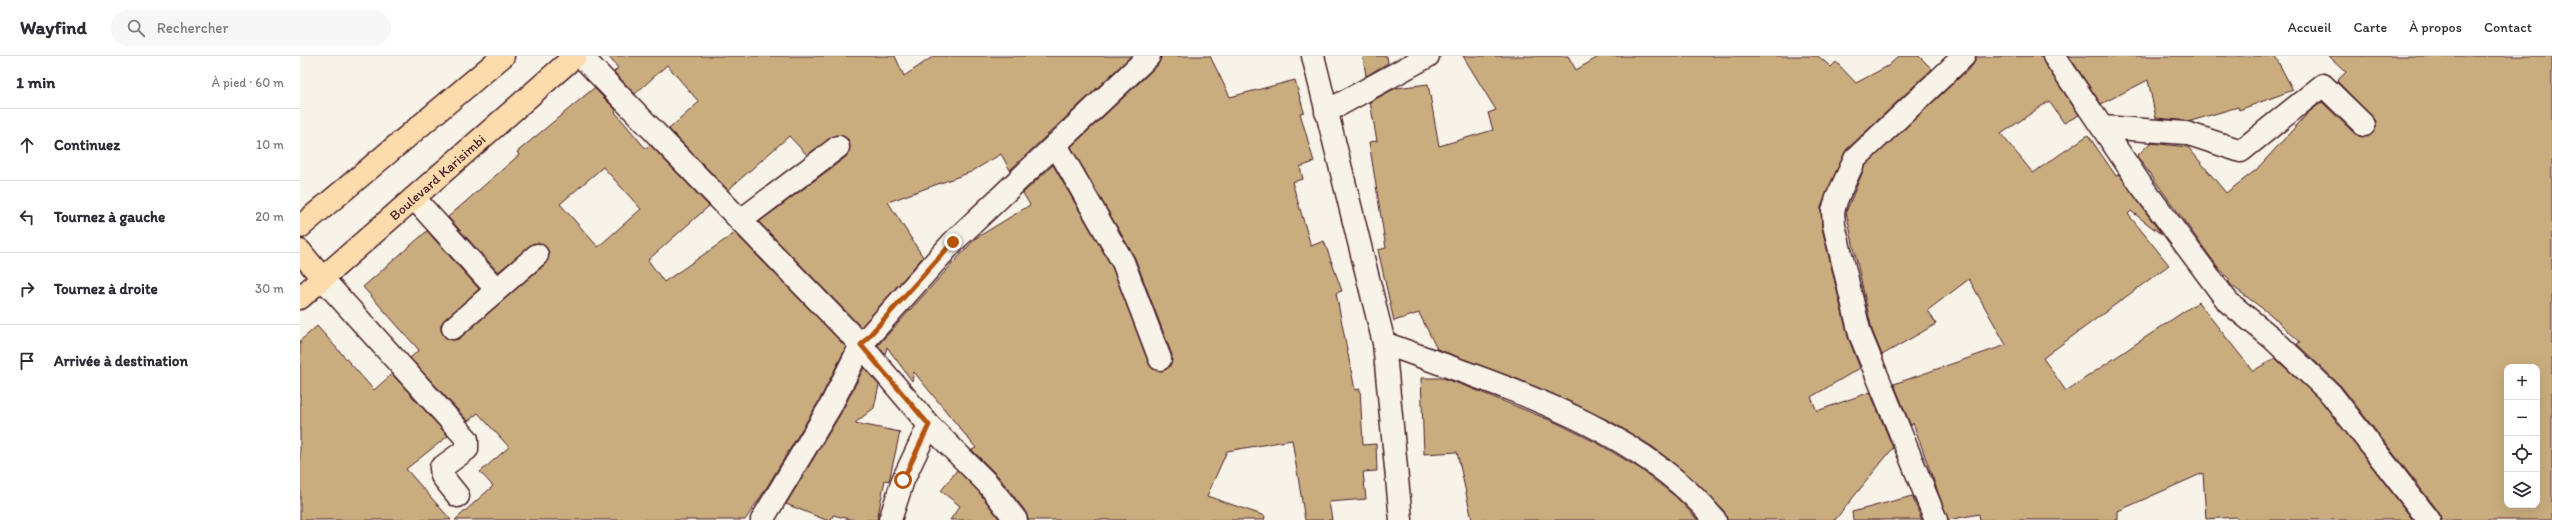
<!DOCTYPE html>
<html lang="fr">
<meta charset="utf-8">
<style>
:root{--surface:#fff;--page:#f7f7f7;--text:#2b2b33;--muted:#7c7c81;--line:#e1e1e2}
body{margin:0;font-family:Itim,sans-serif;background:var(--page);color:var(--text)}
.controls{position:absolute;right:12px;bottom:12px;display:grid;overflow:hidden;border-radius:8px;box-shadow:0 4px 16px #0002}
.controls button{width:36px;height:36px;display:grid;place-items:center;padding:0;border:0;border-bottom:1px solid var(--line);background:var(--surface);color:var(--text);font:20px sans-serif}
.stop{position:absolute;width:12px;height:12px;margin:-9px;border:3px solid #b45309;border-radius:50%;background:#fff}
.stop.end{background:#b45309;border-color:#fff;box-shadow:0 1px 4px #0008}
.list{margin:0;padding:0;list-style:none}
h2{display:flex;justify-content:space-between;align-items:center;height:52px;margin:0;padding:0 16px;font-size:17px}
h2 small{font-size:13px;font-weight:400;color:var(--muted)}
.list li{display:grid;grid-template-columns:26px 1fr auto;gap:12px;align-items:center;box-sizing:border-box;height:72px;padding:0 16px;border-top:1px solid var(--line)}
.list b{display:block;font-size:15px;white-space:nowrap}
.list em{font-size:13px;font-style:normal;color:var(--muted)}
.icon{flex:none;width:22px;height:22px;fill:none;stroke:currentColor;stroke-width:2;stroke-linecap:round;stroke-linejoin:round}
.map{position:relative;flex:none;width:2252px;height:464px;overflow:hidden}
header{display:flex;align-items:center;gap:24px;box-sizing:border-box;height:56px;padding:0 20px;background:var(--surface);border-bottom:1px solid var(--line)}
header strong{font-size:19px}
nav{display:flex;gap:22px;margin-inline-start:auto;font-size:14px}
.search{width:280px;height:36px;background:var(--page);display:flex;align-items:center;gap:10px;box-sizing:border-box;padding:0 14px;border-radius:22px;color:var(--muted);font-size:15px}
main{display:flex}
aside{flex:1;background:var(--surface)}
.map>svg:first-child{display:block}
</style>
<header>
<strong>Wayfind</strong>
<div class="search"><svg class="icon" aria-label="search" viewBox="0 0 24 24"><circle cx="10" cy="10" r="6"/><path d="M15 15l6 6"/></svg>Rechercher</div>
<nav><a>Accueil</a><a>Carte</a><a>À propos</a><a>Contact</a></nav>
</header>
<main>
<aside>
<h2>1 min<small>À pied · 60 m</small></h2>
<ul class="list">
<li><svg class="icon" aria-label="ahead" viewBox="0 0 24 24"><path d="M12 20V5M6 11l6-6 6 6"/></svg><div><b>Continuez</b></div><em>10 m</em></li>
<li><svg class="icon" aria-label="left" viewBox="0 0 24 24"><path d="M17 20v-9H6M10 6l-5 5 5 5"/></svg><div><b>Tournez à gauche</b></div><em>20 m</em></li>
<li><svg class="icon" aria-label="right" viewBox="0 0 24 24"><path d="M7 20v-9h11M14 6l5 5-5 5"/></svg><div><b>Tournez à droite</b></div><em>30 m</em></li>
<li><svg class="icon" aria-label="arrive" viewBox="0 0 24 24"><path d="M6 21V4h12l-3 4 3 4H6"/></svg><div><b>Arrivée à destination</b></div></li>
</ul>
</aside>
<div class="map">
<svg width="2252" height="464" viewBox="0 0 2252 464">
<rect width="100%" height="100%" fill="#f7f3e8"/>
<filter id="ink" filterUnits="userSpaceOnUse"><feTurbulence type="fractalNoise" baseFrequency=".025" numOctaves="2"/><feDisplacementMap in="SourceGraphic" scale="8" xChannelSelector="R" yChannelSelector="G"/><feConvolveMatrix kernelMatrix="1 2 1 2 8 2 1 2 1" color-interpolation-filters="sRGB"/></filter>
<g filter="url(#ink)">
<!-- building -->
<path fill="#c9ad7f" stroke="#4a1f2b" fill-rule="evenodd" d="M308,0H595L604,20L634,0H831L710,114L701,98L671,116L588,146L623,201L561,271L459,166L546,101L550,90L548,83L536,79L507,99L489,80L428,134L369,73L399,46L367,9L335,38L314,16L318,12Z
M861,0H910L930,41L995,24L1004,56L1000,57L1014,106L1000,111L1003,123L992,126L1011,190L1024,185L1042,235L1036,237L1055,334L1060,333L1063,389L1076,388L1077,415L1063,416L1066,443L1029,446L1032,464H1005L992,384L927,395L907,440L965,460L964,464H728L726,456L698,420L672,394L676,392L614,316L612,325L587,291L585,298L578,289L676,182L730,149L723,137L753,109L812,211L849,308L858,315L869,311L872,299L835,202L771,91L858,9Z
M1063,0H1087L1088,7L1066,20Z
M1163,0H1268L1276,14L1300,0H1518L1531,11L1536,6L1556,27L1588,10L1599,0H1619L1632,13L1546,94L1521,151L1522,172L1548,281L1560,312L1511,341L1517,355L1570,336L1593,392L1535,464H1427L1424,455L1391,421L1353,391L1312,366L1222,325L1137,293L1119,257L1094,265L1078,194L1086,192L1069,86L1077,85L1070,46L1096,32L1128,28L1139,90L1193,74L1188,57L1196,54Z
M1742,0L1744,7L1779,59L1764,67L1749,45L1701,78L1733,117L1788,79L1816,120L1819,118L1862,179L1831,155L1828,158L1869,209L1743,302L1766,335L1898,246L1953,315L1975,302L2022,346L2113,464H1938L1936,461L1906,463L1903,417L1818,455V464H1680L1679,458L1648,464L1613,367L1611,370L1594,328L1706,289L1669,223L1628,254L1636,268L1582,299L1572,274L1546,156L1565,110L1673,9L1676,1Z
M1769,0H1975L1993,34L1939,54L1938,51L1891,65L1856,62L1848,24L1801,48Z
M2029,0H2252V464H2141L2139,456L2041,330L1997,288L2000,286L1970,258L1932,230L1928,225L1930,224L1917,210L1837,100L1850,87L1888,91L1926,137L1956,114L2008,57L2022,46L2055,78L2068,81L2076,72V65L2037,25L2046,16ZM2207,311H2237V449H2207Z
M294,32L316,54L315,56L346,93L350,89L409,150L348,204L364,226L435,177L546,291L519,345L462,439L445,464H155L193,430L180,416L209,391L178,357L168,365L110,302L119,294L63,231L127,175L179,233L141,268V275L144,280L155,284L161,281L245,208L249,197L246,191L234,187L198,216L148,161L219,99L217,96ZM303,111L341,153L298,191L260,148Z
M17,270L74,334L92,318L148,380L106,413L151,464H0V285Z
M564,312L579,329L574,352L555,367L600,376L589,425L585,424L577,464H554L533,459L531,464H526L486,448L541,357Z
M1121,322H1143L1168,331L1257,367L1299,388L1339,412L1375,440L1398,464H1172L1157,396L1124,398Z
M657,414L679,436L700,464H650L660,450L641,435Z
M1612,440L1622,464H1553L1552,456Z"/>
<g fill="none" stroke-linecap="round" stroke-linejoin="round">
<defs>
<path id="minor" d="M281,0L561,289L629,369L688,428L716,464
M1013,0L1084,287L1101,464
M1754,0L1841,129L1928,246L1972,282L2031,338L2129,464
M1026,56L1128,0
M1803,71L1886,77L1941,95L2023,29L2064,69
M756,89L823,206L860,303
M114,142L196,233
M440,165L538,91
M22,222L167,383V393L141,412L142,420L158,440
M153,272L237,199
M1084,287C1196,329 1337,368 1415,464
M462,464L530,351L561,289L653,186L849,0
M590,464L603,424L629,369
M1636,464L1560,278L1534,169L1533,155L1537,142L1555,103L1664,0"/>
<g id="major">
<path d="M0,171L203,0"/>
<path d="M0,195L22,222"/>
<path id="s1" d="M0,242L275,0"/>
</g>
</defs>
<!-- minor casing -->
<use href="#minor" stroke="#4a1f2b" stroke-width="25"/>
<!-- major casing -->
<use href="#major" stroke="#4a1f2b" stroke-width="25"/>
<!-- minor -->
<use href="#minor" stroke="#f7f3e8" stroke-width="22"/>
<!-- major -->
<use href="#major" stroke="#fcdcac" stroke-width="22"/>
</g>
</g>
<g fill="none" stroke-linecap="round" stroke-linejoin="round" filter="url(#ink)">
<!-- route -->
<path stroke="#b45309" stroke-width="5" d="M603,424L629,369L561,289L653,186"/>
</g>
<g text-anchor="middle" stroke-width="3" stroke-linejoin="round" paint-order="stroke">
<!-- street labels -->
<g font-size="14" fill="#4a1f2b" stroke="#f7f3e8">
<text dy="5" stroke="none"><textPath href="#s1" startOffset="183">Boulevard Karisimbi</textPath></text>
</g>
</g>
</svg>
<div class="controls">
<button>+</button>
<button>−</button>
<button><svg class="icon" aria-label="locate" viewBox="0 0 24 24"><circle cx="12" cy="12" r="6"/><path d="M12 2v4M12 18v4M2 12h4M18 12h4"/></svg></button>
<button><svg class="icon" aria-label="layers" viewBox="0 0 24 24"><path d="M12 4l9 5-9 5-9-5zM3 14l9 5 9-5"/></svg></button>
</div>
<div class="stop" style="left:603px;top:424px"></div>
<div class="stop end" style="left:653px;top:186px"></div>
</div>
</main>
